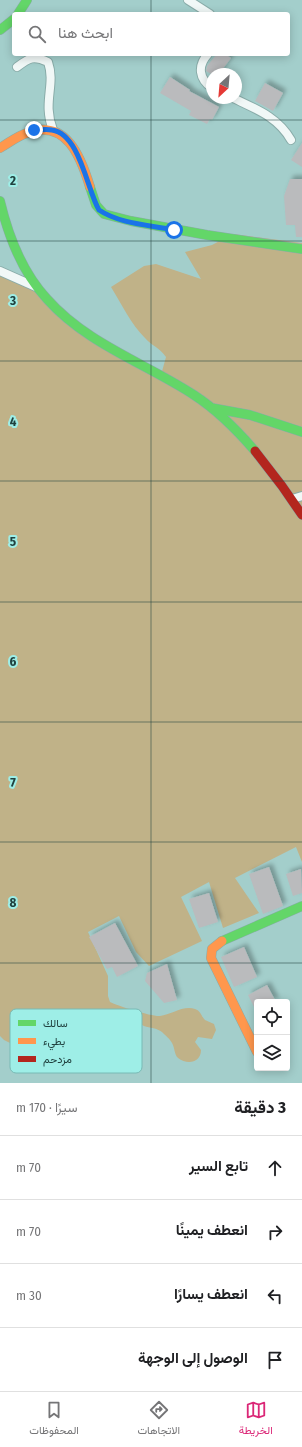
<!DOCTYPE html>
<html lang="ar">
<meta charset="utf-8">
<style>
:root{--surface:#fff;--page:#f6f6f6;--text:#202124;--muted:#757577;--line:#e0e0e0;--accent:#db2777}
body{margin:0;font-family:"Fira Sans Condensed",Vazirmatn,sans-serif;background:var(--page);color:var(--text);direction:rtl}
.controls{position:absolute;right:12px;bottom:12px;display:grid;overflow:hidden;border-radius:4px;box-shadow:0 2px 10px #0003}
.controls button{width:36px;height:36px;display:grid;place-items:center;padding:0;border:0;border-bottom:1px solid var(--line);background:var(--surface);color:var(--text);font:20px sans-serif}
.compass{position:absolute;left:206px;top:68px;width:36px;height:36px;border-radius:50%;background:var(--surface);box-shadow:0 2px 10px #0003;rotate:206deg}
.stop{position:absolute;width:12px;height:12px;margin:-9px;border:3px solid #1a73e8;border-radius:50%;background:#fff}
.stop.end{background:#1a73e8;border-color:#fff;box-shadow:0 1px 4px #0008}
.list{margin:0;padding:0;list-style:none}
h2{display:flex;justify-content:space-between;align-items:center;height:52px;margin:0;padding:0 16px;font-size:17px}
h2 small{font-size:13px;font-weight:400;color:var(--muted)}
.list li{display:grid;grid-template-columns:26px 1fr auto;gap:12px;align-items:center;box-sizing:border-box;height:64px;padding:0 16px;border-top:1px solid var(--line)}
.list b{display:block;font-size:15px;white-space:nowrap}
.list em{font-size:13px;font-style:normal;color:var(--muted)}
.icon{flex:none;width:22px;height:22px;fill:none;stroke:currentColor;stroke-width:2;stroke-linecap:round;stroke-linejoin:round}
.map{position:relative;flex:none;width:302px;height:1083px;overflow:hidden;direction:ltr}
.search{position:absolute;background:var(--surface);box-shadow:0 2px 10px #0003;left:12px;right:12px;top:12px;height:44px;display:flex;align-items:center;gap:10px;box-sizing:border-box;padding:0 14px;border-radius:4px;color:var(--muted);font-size:15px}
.sheet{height:308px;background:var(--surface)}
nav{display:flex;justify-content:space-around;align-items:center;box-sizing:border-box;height:56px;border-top:1px solid var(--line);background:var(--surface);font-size:11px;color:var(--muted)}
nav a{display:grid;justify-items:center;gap:2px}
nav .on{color:var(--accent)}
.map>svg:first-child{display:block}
</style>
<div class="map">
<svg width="302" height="1083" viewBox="0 0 302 1083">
<defs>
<filter id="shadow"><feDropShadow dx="3.5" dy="-3.5" stdDeviation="2" flood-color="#0004"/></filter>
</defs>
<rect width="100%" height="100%" fill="#a3cecb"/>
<!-- green -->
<path fill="#c0b288" d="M233,234L302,243V862L296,847L235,878L259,913L223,928L209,882L181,897L202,941L149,966L136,952L119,916L88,932L108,976V996L110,1002C118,1006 153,1017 160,1016C171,1015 183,1005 195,1009C201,1011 201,1016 205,1020C208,1021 211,1023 214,1024L216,1030L212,1039L198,1037L195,1042L201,1050C201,1063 187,1065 178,1058C174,1054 175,1048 172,1043C170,1039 165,1035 162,1032C157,1028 150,1028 144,1026C139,1024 136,1020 131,1018L120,1031L113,1034L93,1037L76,1048L62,1049L47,1044L20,1048L4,1040L0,1036V274L30,287L52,308L161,375L166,357C159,347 152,346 145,338C131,324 122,305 111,287L144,266L156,264L201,279L185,252L212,245Z"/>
<!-- building -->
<path fill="#babbbd" filter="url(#shadow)" d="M217,54H225L231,58L219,74H211L206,71L207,66Z
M170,77L190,90L189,91L219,107L212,120L210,119L207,124L189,115L191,111L160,93Z
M265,83L283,93L273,111L255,101Z
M302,143V167L291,160Z
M290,179H302V237H296L295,225H286L284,196Z
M269,867L283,906L263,914L249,874Z
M301,869L302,893L293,896L286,874Z
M209,893L218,922L199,928L189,899Z
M115,923L138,966L117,977L112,967L107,969L89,937Z
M244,947L257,977L234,987L221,957Z
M167,964L177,1000L164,1003L145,981L147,973Z
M267,985L276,1002H257V1013L248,995Z"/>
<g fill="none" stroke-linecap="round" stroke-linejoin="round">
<defs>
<path id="street" d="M188,0L210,14
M208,54C197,66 199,79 212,88
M17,67C29,58 33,55 48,62C56,85 42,102 53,130
M233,98C256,109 278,117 291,140
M0,271L36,287
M292,499L302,496"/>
<path id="fast" d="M18,14L27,0
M0,30L14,19
M90,187L96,205L104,214L131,221L207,235L302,249
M0,201C8,235 23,273 47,299C87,344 145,363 194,395C217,410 237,430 255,451
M212,408L250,415L302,432
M222,941L302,906"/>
<path id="slow" d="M0,148C9,143 17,136 27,133C66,118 81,157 90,187
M222,941L212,949L211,958L257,1052"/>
<path id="jam" d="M255,451L282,486L302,515"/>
</defs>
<!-- street casing -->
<use href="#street" stroke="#89aca9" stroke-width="10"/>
<!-- fast casing -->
<use href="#fast" stroke="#89aca9" stroke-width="10"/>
<!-- slow casing -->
<use href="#slow" stroke="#89aca9" stroke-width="10"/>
<!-- jam casing -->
<use href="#jam" stroke="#89aca9" stroke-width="10"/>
<!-- street -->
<use href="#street" stroke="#f1f8f7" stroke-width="8"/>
<!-- fast -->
<use href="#fast" stroke="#63d668" stroke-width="9"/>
<!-- slow -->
<use href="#slow" stroke="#ff974d" stroke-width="9"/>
<!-- jam -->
<use href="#jam" stroke="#b3261e" stroke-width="9"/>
</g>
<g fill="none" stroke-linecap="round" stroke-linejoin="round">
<!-- route -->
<path stroke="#1a73e8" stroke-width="5" d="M34,130C39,130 47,129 52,130C80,134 87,190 99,210C120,224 150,225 174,230"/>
</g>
<!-- grid -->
<path fill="none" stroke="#20413f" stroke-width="1" stroke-opacity="0.55" d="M151,0V14M151,54V1083M0,120H302M0,241H302M0,361H302M0,481H302M0,602H302M0,722H302M0,842H302M0,963H302"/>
<!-- legend -->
<rect x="10" y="1009" width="132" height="64" rx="6" fill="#9eeee7" stroke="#78bab5" stroke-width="1"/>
<rect x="18" y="1020" width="18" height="6" fill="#63d668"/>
<rect x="18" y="1038" width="18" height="6" fill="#ff974d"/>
<rect x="18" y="1056" width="18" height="6" fill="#b3261e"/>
<g font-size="11" fill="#20413f">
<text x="43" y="1027">سالك</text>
<text x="43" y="1045">بطيء</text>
<text x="43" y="1063">مزدحم</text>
</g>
<g font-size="13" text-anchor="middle" font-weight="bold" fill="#20413f" stroke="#9eeee7" stroke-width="4" stroke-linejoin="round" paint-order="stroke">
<text x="13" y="185">2</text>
<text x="13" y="305">3</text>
<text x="13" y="426">4</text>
<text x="13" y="546">5</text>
<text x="13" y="666">6</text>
<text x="13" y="787">7</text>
<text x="13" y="907">8</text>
</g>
</svg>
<div class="controls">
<button><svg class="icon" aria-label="locate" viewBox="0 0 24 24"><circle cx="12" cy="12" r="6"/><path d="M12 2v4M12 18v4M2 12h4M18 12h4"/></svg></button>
<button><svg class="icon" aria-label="layers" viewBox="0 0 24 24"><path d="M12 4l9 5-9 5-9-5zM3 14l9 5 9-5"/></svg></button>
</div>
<svg class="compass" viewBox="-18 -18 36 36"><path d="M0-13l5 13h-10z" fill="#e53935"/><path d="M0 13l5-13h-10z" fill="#757577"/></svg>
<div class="stop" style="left:174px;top:230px"></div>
<div class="stop end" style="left:34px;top:130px"></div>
<div class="search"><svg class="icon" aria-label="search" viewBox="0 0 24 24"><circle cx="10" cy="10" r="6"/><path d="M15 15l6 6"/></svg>ابحث هنا</div>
</div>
<section class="sheet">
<h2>3 دقيقة<small>سيرًا · 170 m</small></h2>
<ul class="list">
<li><svg class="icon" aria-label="ahead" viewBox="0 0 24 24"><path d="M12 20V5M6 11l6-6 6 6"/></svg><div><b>تابع السير</b></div><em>70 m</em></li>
<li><svg class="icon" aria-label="right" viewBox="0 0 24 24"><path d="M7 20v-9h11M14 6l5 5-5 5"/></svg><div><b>انعطف يمينًا</b></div><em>70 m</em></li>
<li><svg class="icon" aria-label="left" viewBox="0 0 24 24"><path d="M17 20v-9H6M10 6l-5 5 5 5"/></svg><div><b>انعطف يسارًا</b></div><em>30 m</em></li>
<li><svg class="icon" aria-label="arrive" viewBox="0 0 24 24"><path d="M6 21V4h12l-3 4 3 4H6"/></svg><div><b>الوصول إلى الوجهة</b></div></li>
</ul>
</section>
<nav>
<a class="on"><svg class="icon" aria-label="map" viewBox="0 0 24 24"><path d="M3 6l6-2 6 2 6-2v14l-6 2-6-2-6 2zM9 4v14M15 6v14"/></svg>الخريطة</a>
<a><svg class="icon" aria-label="directions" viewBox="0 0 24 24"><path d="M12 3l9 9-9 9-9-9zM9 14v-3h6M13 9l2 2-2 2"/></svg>الاتجاهات</a>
<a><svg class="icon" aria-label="saved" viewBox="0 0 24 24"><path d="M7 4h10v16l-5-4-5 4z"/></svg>المحفوظات</a>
</nav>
